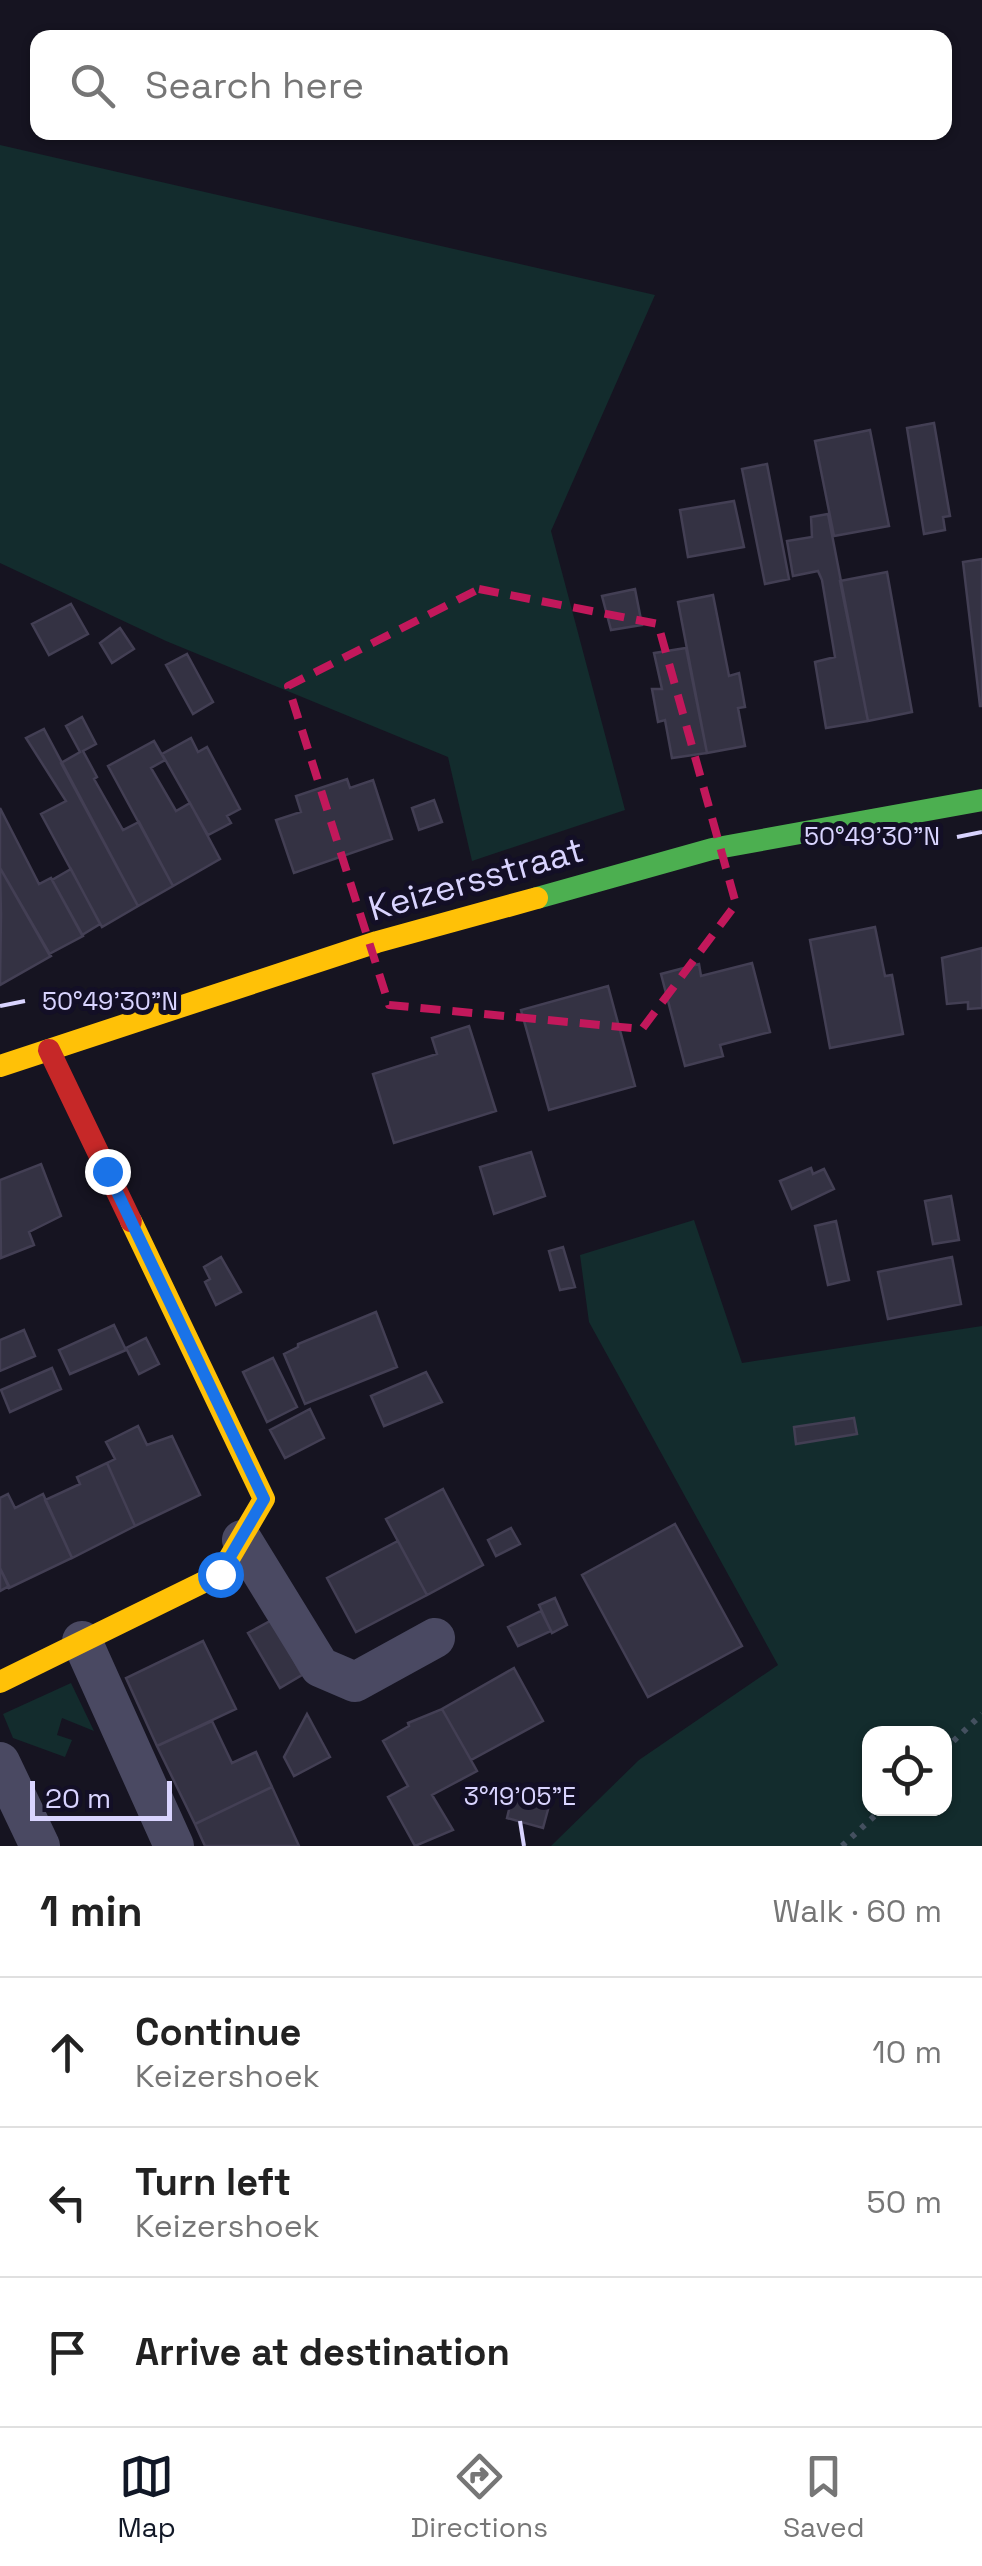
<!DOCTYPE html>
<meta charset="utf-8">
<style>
:root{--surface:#fff;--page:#f6f6f6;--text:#222;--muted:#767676;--line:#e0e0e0;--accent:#111827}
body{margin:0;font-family:"Space Grotesk",sans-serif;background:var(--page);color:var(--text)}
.controls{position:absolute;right:30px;bottom:30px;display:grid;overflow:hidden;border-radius:20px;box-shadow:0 2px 8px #0004}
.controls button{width:90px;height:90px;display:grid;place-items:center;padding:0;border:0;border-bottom:2px solid var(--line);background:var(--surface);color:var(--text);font:50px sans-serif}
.scale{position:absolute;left:30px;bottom:25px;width:142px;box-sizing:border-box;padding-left:10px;border:5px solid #d9d4ff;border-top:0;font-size:28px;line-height:35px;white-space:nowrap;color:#d9d4ff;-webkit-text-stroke:8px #130f26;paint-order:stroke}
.stop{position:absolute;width:30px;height:30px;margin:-22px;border:8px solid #1a73e8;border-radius:50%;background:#fff}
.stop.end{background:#1a73e8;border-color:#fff;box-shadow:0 2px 10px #0008}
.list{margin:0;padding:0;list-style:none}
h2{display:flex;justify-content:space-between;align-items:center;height:130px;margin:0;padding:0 40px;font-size:42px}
h2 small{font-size:32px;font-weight:400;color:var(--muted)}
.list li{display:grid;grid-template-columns:65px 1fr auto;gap:30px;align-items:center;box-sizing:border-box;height:150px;padding:0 40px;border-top:2px solid var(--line)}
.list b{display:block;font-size:38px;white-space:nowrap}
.list p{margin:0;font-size:32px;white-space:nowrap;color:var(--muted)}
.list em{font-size:32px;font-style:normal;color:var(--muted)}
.icon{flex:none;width:55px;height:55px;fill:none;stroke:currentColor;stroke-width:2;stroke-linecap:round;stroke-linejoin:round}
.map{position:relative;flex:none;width:982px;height:1846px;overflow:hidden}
.search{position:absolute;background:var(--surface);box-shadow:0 2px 8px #0004;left:30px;right:30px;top:30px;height:110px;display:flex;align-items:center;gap:25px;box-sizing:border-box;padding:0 35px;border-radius:20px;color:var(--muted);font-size:38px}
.sheet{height:580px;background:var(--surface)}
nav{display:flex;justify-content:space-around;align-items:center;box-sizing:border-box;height:140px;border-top:2px solid var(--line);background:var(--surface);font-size:28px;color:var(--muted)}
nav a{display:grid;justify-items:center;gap:5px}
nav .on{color:var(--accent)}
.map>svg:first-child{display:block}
</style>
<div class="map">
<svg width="982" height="1846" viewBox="0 0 982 1846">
<rect width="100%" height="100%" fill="#161421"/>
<!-- green -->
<path fill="#132c2d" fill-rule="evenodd" d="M0,145L655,295L551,531L625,810L472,861L448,757L166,641L0,563Z
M694,1220L742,1363L982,1326V1846H551L639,1760L778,1665L589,1322L580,1255ZM870,1734H944V1809H870Z
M71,1683L94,1731L62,1718L57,1735L72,1740L65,1757L13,1738L3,1714Z"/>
<!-- building -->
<path fill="#343243" stroke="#433f54" stroke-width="2.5" d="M934,423L950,516L943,517L945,530L924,534L907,428Z
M870,430L889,526L834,536L815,441Z
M767,464L789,579L765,584L742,469Z
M734,501L744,547L688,557L680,510Z
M828,514L868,721L826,728L815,662L835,657L822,580L818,571L793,576L787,541L812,537L811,517Z
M982,559V706H980L963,562Z
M887,572L912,712L868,721L840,581Z
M635,589L642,625L611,630L602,596Z
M713,595L729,676L739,673L745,707L738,708L745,746L707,753L678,602Z
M71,604L88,634L49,655L32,624Z
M120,628L134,649L112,663L100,643Z
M686,648L707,753L672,758L665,720L658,722L652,689H662L654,653Z
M187,654L213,702L193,714L166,665Z
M82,717L96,744L83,751L97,777L94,779L123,830L139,822L173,886L138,906L61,763L80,752L66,726Z
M44,729L138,906L102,927L41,814L66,801L26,738Z
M191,738L198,752L207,747L240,809L227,816L231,823L208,835L162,754Z
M154,741L165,760L151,768L176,811L190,803L220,859L173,886L108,766Z
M347,779L350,788L373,780L392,839L294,873L276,820L301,812L296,796Z
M434,800L442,822L419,830L412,808Z
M0,808L39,884L51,878L83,936L49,954L0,868Z
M0,868L51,956L0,985L1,915Z
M71,869L100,924L82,935L52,880Z
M875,927L885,976L892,975L903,1034L830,1048L810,940Z
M982,948V1008L968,1009V1002L947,1004L942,958Z
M752,963L770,1032L720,1045L723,1056L685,1066L661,974L699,964L701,976Z
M608,986L635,1086L549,1110L521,1010Z
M469,1026L496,1111L394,1143L373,1074L437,1054L432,1038Z
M531,1152L545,1196L494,1214L480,1167Z
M41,1164L61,1216L29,1232L34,1245L1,1258L0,1180Z
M811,1168L813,1174L824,1169L834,1189L792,1209L780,1181Z
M951,1196L959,1240L933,1244L925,1201Z
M836,1221L849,1280L828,1285L815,1226Z
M563,1247L575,1287L560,1290L549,1251Z
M221,1257L241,1292L216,1305L205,1282L210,1279L204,1267Z
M952,1257L961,1304L888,1319L878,1272Z
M376,1312L397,1367L305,1404L284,1354L298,1347V1344Z
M114,1325L126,1350L70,1374L59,1350Z
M24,1330L35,1356L0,1371V1340Z
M146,1338L159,1364L139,1374L126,1348Z
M273,1358L297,1407L267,1422L243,1372Z
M52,1368L61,1389L10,1412L1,1390Z
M426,1372L442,1402L384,1426L371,1396Z
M310,1409L324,1438L285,1458L270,1430Z
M854,1418L857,1434L796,1444L794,1427Z
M138,1426L147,1445L172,1436L200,1495L135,1526L107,1463L115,1459L106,1442Z
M107,1463L135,1526L72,1558L45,1500L80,1484L77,1477Z
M443,1489L483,1565L427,1595L386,1519Z
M8,1494L15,1508L43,1494L72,1558L9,1588L0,1568V1498Z
M675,1524L742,1646L648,1697L582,1575Z
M511,1528L520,1544L496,1556L488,1540Z
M398,1541L427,1595L356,1632L327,1578Z
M0,1568L9,1586L0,1591Z
M555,1598L567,1625L552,1633L539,1605Z
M541,1611L551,1631L518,1646L508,1627Z
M272,1620L302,1675L280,1688L248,1633Z
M203,1641L236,1709L157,1746L126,1678Z
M514,1668L543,1721L471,1760L442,1709Z
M442,1709L477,1771L432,1795L453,1830L415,1846L388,1797L408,1786L383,1741L409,1726L408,1723Z
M307,1714L330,1757L294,1776L284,1757Z
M212,1721L232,1763L256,1752L272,1787L195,1824L157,1746Z
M272,1787L299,1846H205L195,1824Z
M513,1793L550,1802L543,1828L507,1818Z"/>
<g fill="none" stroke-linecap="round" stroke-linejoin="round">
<!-- path -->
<path stroke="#44505f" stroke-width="6" stroke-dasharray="5 8" stroke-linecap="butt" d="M944,1750L982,1714
M842,1846L882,1809"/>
<!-- street -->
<path stroke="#4a4962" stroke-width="40" d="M242,1540L320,1667L355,1682L435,1638
M82,1641L174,1846
M0,1762L40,1846"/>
<!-- fast -->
<path stroke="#4caf50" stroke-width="22" d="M537,898L712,849L982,800"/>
<!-- slow -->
<path stroke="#ffc107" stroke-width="22" d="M0,1066L377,942L537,898
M0,1682L220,1574L264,1499L131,1221"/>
<!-- jam -->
<path stroke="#c62828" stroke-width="22" d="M49,1050L131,1221"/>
</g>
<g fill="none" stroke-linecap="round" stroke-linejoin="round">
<!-- route -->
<path stroke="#1a73e8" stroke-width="12" d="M107,1171L264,1499L220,1574"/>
</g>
<!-- marked area -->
<path fill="none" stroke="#c2185b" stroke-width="8" stroke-dasharray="20 12" stroke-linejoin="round" d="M479,589L658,624L736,904L642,1029L389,1005L288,686Z"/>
<!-- ticks -->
<path fill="none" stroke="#d9d4ff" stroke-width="4" d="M957,837L982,832M0,1006L25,1001M520,1821L524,1846"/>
<g text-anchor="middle" stroke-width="10" stroke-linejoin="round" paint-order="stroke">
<!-- street labels -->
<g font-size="35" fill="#d9d4ff" stroke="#130f26">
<text transform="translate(476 879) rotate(-16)" y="12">Keizersstraat</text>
</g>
</g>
<g font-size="25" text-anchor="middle" fill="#d9d4ff" stroke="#130f26" stroke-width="10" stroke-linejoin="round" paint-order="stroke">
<text x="872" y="845">50°49'30"N</text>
<text x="110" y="1010">50°49'30"N</text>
<text x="520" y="1805">3°19'05"E</text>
</g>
</svg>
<div class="controls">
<button><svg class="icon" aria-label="locate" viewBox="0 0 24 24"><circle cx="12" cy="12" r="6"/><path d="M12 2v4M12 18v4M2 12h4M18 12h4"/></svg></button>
</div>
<div class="scale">20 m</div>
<div class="stop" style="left:220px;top:1574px"></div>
<div class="stop end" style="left:107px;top:1171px"></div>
<div class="search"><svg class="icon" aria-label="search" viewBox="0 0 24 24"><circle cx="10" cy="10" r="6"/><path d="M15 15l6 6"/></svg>Search here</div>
</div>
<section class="sheet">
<h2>1 min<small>Walk · 60 m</small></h2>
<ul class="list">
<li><svg class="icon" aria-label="ahead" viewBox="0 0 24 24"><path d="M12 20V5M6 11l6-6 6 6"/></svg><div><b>Continue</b><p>Keizershoek</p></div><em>10 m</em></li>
<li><svg class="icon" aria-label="left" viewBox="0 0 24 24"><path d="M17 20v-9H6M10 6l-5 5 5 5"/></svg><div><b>Turn left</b><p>Keizershoek</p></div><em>50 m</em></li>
<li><svg class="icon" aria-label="arrive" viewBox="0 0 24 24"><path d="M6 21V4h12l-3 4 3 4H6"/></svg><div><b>Arrive at destination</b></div></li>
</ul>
</section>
<nav>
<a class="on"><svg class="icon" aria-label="map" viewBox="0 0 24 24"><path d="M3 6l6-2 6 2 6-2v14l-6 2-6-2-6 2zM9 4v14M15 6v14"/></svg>Map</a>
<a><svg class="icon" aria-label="directions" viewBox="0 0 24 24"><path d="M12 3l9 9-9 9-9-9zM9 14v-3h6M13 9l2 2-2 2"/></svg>Directions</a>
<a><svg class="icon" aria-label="saved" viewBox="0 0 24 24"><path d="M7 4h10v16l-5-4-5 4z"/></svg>Saved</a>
</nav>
